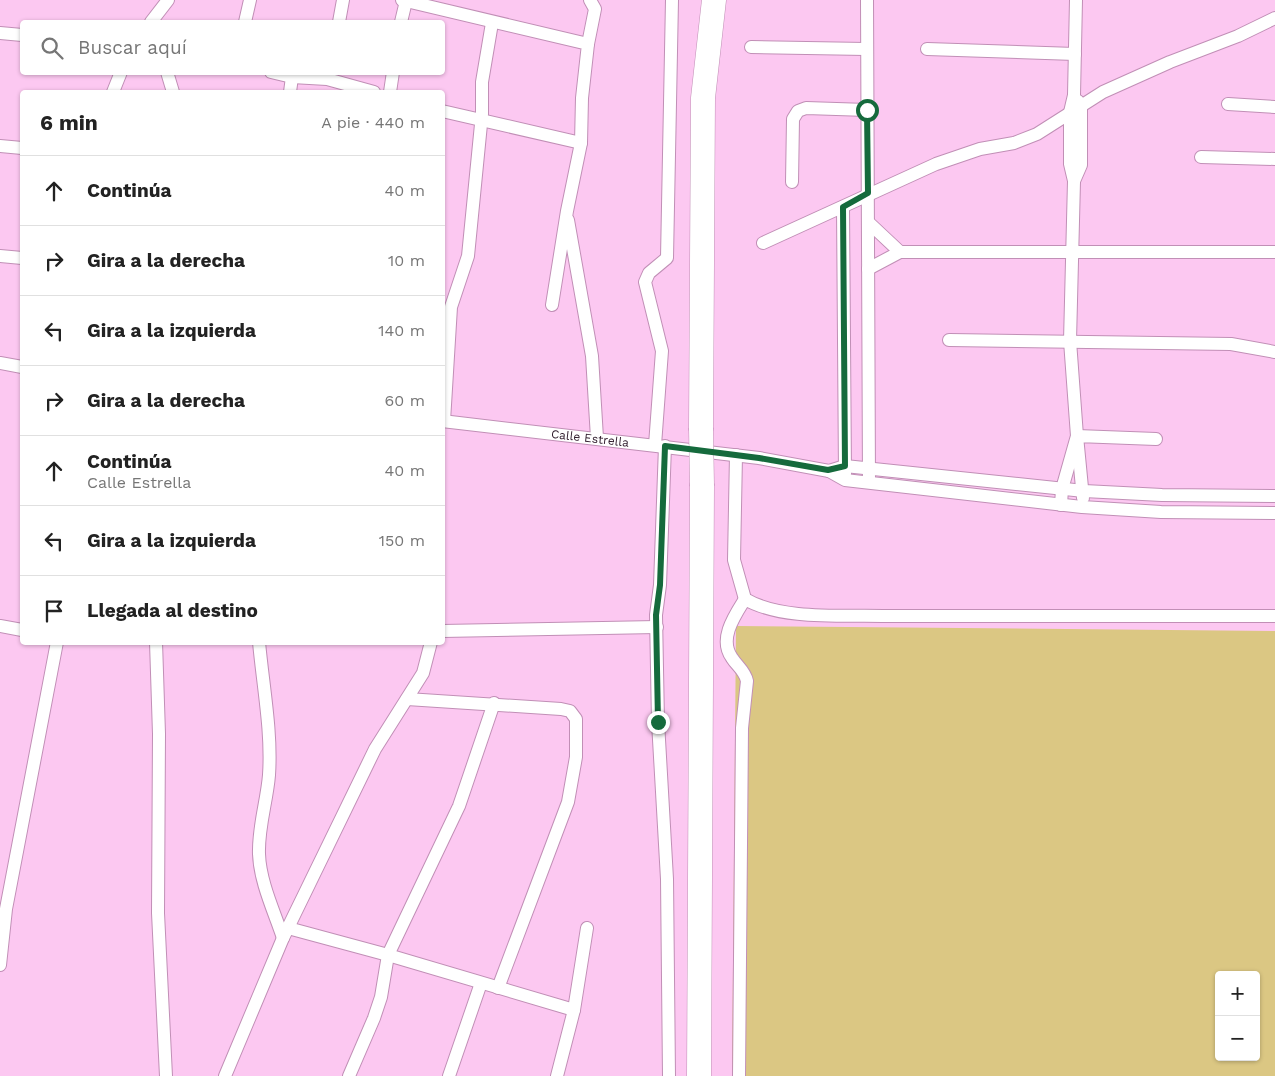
<!DOCTYPE html>
<html lang="es">
<meta charset="utf-8">
<style>
:root{--surface:#fff;--page:#f2f2f2;--text:#222;--muted:#767676;--line:#e0e0e0}
body{margin:0;font-family:"Work Sans",sans-serif;background:var(--page);color:var(--text)}
.controls{position:absolute;right:15px;bottom:15px;display:grid;overflow:hidden;border-radius:5px;box-shadow:0 1px 4px #0004}
.controls button{width:45px;height:45px;display:grid;place-items:center;padding:0;border:0;border-bottom:1px solid var(--line);background:var(--surface);color:var(--text);font:25px sans-serif}
.stop{position:absolute;width:15px;height:15px;margin:-11px;border:4px solid #156a3c;border-radius:50%;background:#fff}
.stop.end{background:#156a3c;border-color:#fff;box-shadow:0 1px 5px #0008}
.list{margin:0;padding:0;list-style:none}
h2{display:flex;justify-content:space-between;align-items:center;height:65px;margin:0;padding:0 20px;font-size:21px}
h2 small{font-size:16px;font-weight:400;color:var(--muted)}
.list li{display:grid;grid-template-columns:32px 1fr auto;gap:15px;align-items:center;box-sizing:border-box;height:70px;padding:0 20px;border-top:1px solid var(--line)}
.list b{display:block;font-size:19px;white-space:nowrap}
.list p{margin:0;font-size:16px;white-space:nowrap;color:var(--muted)}
.list em{font-size:16px;font-style:normal;color:var(--muted)}
.icon{flex:none;width:28px;height:28px;fill:none;stroke:currentColor;stroke-width:2;stroke-linecap:round;stroke-linejoin:round}
.map{position:relative;flex:none;width:1275px;height:1076px;overflow:hidden}
.search{position:absolute;background:var(--surface);box-shadow:0 1px 4px #0004;left:20px;top:20px;width:425px;height:55px;display:flex;align-items:center;gap:12px;box-sizing:border-box;padding:0 18px;border-radius:5px;color:var(--muted);font-size:19px}
.panel{position:absolute;background:var(--surface);box-shadow:0 1px 4px #0004;left:20px;top:90px;width:425px;height:555px;border-radius:5px}
.map>svg:first-child{display:block}
</style>
<div class="map">
<svg width="1275" height="1076" viewBox="0 0 1275 1076">
<rect width="100%" height="100%" fill="#fcc8f1"/>
<!-- green -->
<path fill="#dbc783" fill-rule="evenodd" d="M736,626L1275,631V1076H732ZM1219,975H1256V1057H1219Z"/>
<g fill="none" stroke-linecap="round" stroke-linejoin="round">
<defs>
<g id="minor">
<path d="M402,0L588,44L582,98L581,143L567,211L552,305"/>
<path d="M867,0L869,482"/>
<path d="M151,22L168,0"/>
<path d="M245,22L250,0"/>
<path d="M339,22L343,0"/>
<path d="M401,22L406,1"/>
<path d="M0,33L22,35"/>
<path d="M588,44L595,9L590,0"/>
<path d="M751,47L866,49"/>
<path d="M927,49L1075,54"/>
<path d="M167,72L173,92"/>
<path d="M271,72L292,77L327,79L374,92"/>
<path d="M113,92L121,72"/>
<path d="M290,92L292,77"/>
<path d="M390,92L393,72"/>
<path d="M1228,104L1275,107"/>
<path d="M442,111L581,143"/>
<path d="M0,146L22,148"/>
<path d="M1201,157L1275,159"/>
<path d="M1074,181L1081,165V105L1078,101"/>
<path d="M792,182L793,119L798,111L806,108L867,110"/>
<path d="M843,207L845,474"/>
<path d="M568,220L592,356L597,438"/>
<path d="M868,222L900,252"/>
<path d="M763,243L936,164L980,149L1014,143L1037,134L1103,92L1170,62L1238,36L1275,18"/>
<path d="M0,256L22,258"/>
<path d="M868,269L900,252H1275"/>
<path d="M949,340L1231,344L1275,352"/>
<path d="M0,363L22,367"/>
<path id="s1" d="M442,421L759,458L829,471L845,466L1084,491L1162,495L1275,496"/>
<path d="M444,421L451,307L468,256L482,114V82L492,23"/>
<path d="M655,445L662,351L645,282L649,273L667,258L672,0"/>
<path d="M665,446L660,585L656,615L658,722L667,879L669,1076"/>
<path d="M736,455L734,560L745,599C781,620 841,615 883,616H1275"/>
<path d="M829,471L845,480L1082,507L1161,512L1275,513"/>
<path d="M1083,498L1077,436L1156,439"/>
<path d="M1061,505L1062,489L1077,436L1070,341L1074,181L1070,164V112L1074,95L1076,0"/>
<path d="M0,626L22,630"/>
<path d="M442,631L657,627"/>
<path d="M156,642L159,734L158,913L166,1076"/>
<path d="M259,642C263,686 272,732 269,775C267,801 258,827 259,854C260,882 274,911 283,938"/>
<path d="M407,699L561,709L570,711L576,719V757L568,802L498,988"/>
<path d="M288,928L388,955L574,1010"/>
<path d="M0,965L6,909L57,642"/>
<path d="M225,1076L283,938L375,749L423,673L431,642"/>
<path d="M349,1076L374,1018L381,997L388,955L459,806L494,703"/>
<path d="M449,1076L481,983"/>
<path d="M557,1076L574,1010L587,928"/>
<path d="M739,1076L742,728L747,681C745,671 737,666 732,658C718,639 735,615 745,599"/>
</g>
<path id="motorway" d="M701,428L703,98L714,0
M699,1076L702,486"/>
</defs>
<!-- minor casing -->
<use href="#minor" stroke="#c18fb6" stroke-width="14"/>
<!-- motorway casing -->
<use href="#motorway" stroke="#c18fb6" stroke-width="25"/>
<!-- minor -->
<use href="#minor" stroke="#fff" stroke-width="12"/>
<!-- motorway -->
<use href="#motorway" stroke="#fff" stroke-width="24"/>
<defs>
<path id="motorway-bridge" d="M701,428L702,486"/>
</defs>
<!-- motorway-bridge casing -->
<use href="#motorway-bridge" stroke="#c18fb6" stroke-width="25" stroke-linecap="butt"/>
<!-- motorway-bridge -->
<use href="#motorway-bridge" stroke="#fff" stroke-width="24"/>
</g>
<g fill="none" stroke-linecap="round" stroke-linejoin="round">
<!-- route -->
<path stroke="#156a3c" stroke-width="6" d="M658,722L656,615L660,585L665,446L759,458L828,470L845,466L843,207L868,193L867,110"/>
</g>
<g text-anchor="middle" stroke-width="4.5" stroke-linejoin="round" paint-order="stroke">
<!-- street labels -->
<g font-size="12" fill="#2f1c2c" stroke="#fcfcfc">
<text dy="4" stroke="none"><textPath href="#s1" startOffset="149">Calle Estrella</textPath></text>
</g>
</g>
</svg>
<div class="controls">
<button>+</button>
<button>−</button>
</div>
<div class="stop" style="left:867px;top:110px"></div>
<div class="stop end" style="left:658px;top:722px"></div>
<div class="search"><svg class="icon" aria-label="search" viewBox="0 0 24 24"><circle cx="10" cy="10" r="6"/><path d="M15 15l6 6"/></svg>Buscar aquí</div>
<section class="panel">
<h2>6 min<small>A pie · 440 m</small></h2>
<ul class="list">
<li><svg class="icon" aria-label="ahead" viewBox="0 0 24 24"><path d="M12 20V5M6 11l6-6 6 6"/></svg><div><b>Continúa</b></div><em>40 m</em></li>
<li><svg class="icon" aria-label="right" viewBox="0 0 24 24"><path d="M7 20v-9h11M14 6l5 5-5 5"/></svg><div><b>Gira a la derecha</b></div><em>10 m</em></li>
<li><svg class="icon" aria-label="left" viewBox="0 0 24 24"><path d="M17 20v-9H6M10 6l-5 5 5 5"/></svg><div><b>Gira a la izquierda</b></div><em>140 m</em></li>
<li><svg class="icon" aria-label="right" viewBox="0 0 24 24"><path d="M7 20v-9h11M14 6l5 5-5 5"/></svg><div><b>Gira a la derecha</b></div><em>60 m</em></li>
<li><svg class="icon" aria-label="ahead" viewBox="0 0 24 24"><path d="M12 20V5M6 11l6-6 6 6"/></svg><div><b>Continúa</b><p>Calle Estrella</p></div><em>40 m</em></li>
<li><svg class="icon" aria-label="left" viewBox="0 0 24 24"><path d="M17 20v-9H6M10 6l-5 5 5 5"/></svg><div><b>Gira a la izquierda</b></div><em>150 m</em></li>
<li><svg class="icon" aria-label="arrive" viewBox="0 0 24 24"><path d="M6 21V4h12l-3 4 3 4H6"/></svg><div><b>Llegada al destino</b></div></li>
</ul>
</section>
</div>
